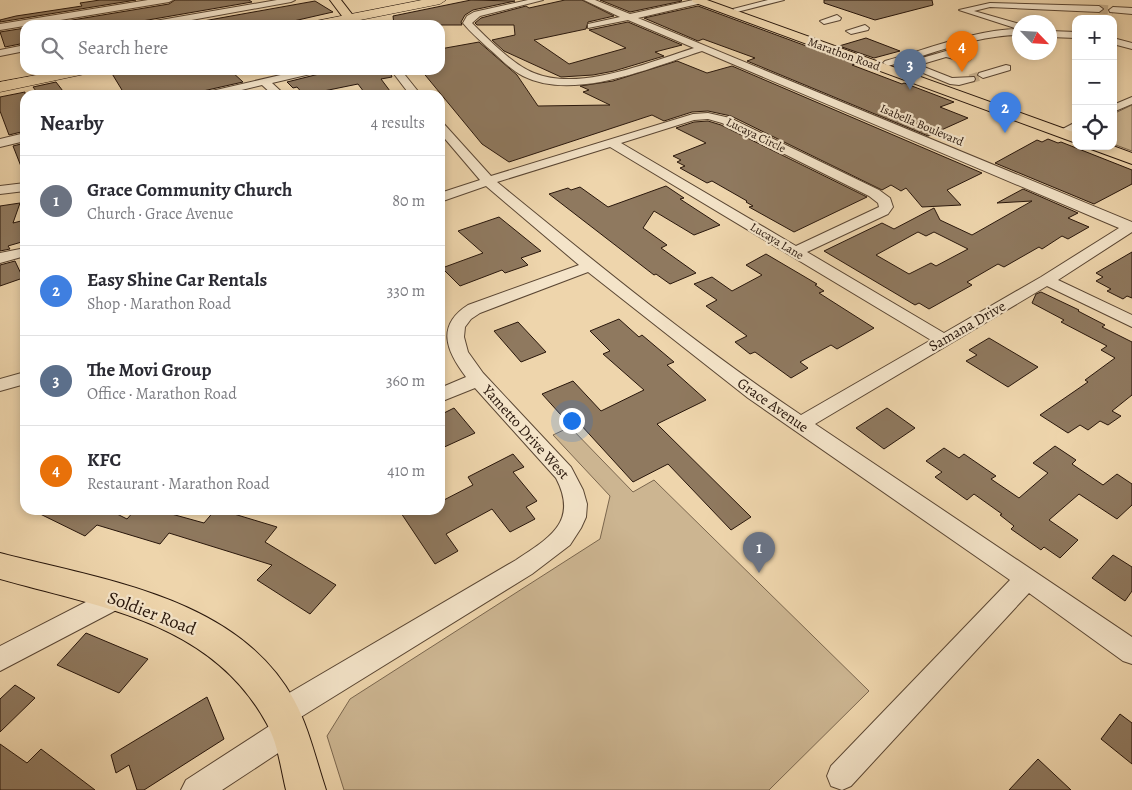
<!DOCTYPE html>
<meta charset="utf-8">
<style>
:root{--surface:#fff;--page:#f2f2f3;--text:#2b2b33;--muted:#7c7c81;--line:#e1e1e2;--accent:#8f2418}
body{margin:0;font-family:Alegreya,serif;background:var(--page);color:var(--text)}
.controls{position:absolute;right:15px;top:15px;display:grid;overflow:hidden;border-radius:10px;box-shadow:0 2px 8px #0003}
.controls button{width:45px;height:45px;display:grid;place-items:center;padding:0;border:0;border-bottom:1px solid var(--line);background:var(--surface);color:var(--text);font:25px sans-serif}
.compass{position:absolute;left:1012px;top:15px;width:45px;height:45px;border-radius:50%;background:var(--surface);box-shadow:0 2px 8px #0003;rotate:115deg}
.you{position:absolute;left:571px;top:420px;width:18px;height:18px;margin:-12px;border:4px solid #fff;border-radius:50%;background:#1a73e8;box-shadow:0 0 0 8px #1a73e833}
.badge{display:grid;place-items:center;width:32px;height:32px;border-radius:50%;background:var(--accent);color:#fff;font-size:16px;font-weight:700}
.pin{position:absolute;translate:-50% -41px;filter:drop-shadow(0 1px 2px #0008)}
.pin::after{content:'';position:absolute;top:26px;width:18px;height:15px;background:inherit;clip-path:polygon(0 0,100% 0,50% 100%)}
.list{margin:0;padding:0;list-style:none}
h2{display:flex;justify-content:space-between;align-items:center;height:65px;margin:0;padding:0 20px;font-size:21px}
h2 small{font-size:16px;font-weight:400;color:var(--muted)}
.list li{display:grid;grid-template-columns:32px 1fr auto;gap:15px;align-items:center;box-sizing:border-box;height:90px;padding:0 20px;border-top:1px solid var(--line)}
.list b{display:block;font-size:19px;white-space:nowrap}
.list p{margin:0;font-size:16px;white-space:nowrap;color:var(--muted)}
.list em{font-size:16px;font-style:normal;color:var(--muted)}
.icon{flex:none;width:28px;height:28px;fill:none;stroke:currentColor;stroke-width:2;stroke-linecap:round;stroke-linejoin:round}
.map{position:relative;flex:none;width:1132px;height:790px;overflow:hidden}
.search{position:absolute;background:var(--surface);box-shadow:0 2px 8px #0003;left:20px;top:20px;width:425px;height:55px;display:flex;align-items:center;gap:12px;box-sizing:border-box;padding:0 18px;border-radius:15px;color:var(--muted);font-size:19px}
.panel{position:absolute;background:var(--surface);box-shadow:0 2px 8px #0003;left:20px;top:90px;width:425px;height:425px;border-radius:15px}
.map>svg:first-child{display:block}
</style>
<div class="map">
<svg width="1132" height="790" viewBox="0 0 1132 790">
<rect width="100%" height="100%" fill="#eed5ac"/>
<filter id="stains"><feTurbulence type="fractalNoise" baseFrequency=".004" numOctaves="4"/><feColorMatrix values="0 0 0 0 .2 0 0 0 0 .09 0 0 0 0 .02 0 0 0 .5 -.17"/></filter>
<radialGradient id="worn" r=".72"><stop offset=".6" stop-color="#630" stop-opacity="0"/><stop offset="1" stop-color="#630" stop-opacity=".3"/></radialGradient>
<!-- green -->
<path fill="#ccb591" stroke="#7a664e" d="M1132,105V151L1113,144V114Z
M570,427L633,492L654,480L869,691L769,790H344L327,736L350,699L600,539L610,496L553,435Z"/>
<!-- building -->
<path fill="#8f795f" stroke="#28160b" fill-rule="evenodd" d="M100,0H136L0,22V20L16,16L82,6L80,3Z
M175,0H249L252,2L119,25H42L169,4Z
M471,0L515,1L473,10L465,15L461,22L462,25H394L393,16Z
M565,0H582L614,16L588,22L586,29L534,40L569,64L626,48L589,30L628,22L682,45L655,52L664,56L614,71L593,75L561,77L504,51L492,40L515,35L514,25H477L475,23L481,18L526,6L529,8Z
M600,0H681L682,1L630,12Z
M824,0H932L933,5L875,20L824,3Z
M315,1L333,12L276,25H181Z
M698,6L855,64L852,65L902,84L904,83L954,102L940,107L968,118L928,136L747,61L755,58L703,39L698,41L644,18Z
M25,28V43L5,47L0,32Z
M866,38L900,51L874,58L839,46Z
M479,42L517,75L538,106L610,105L583,92L589,90L580,86L613,81L677,61L707,73L732,66L982,173L947,190L961,205L922,207L906,188L901,191L891,185L882,190L731,116L708,111L692,112L664,121L652,115L509,162L482,144L421,70H440V49Z
M122,70H230L243,82L203,91L200,95H125L111,72Z
M322,70H389L392,77L381,79L393,95H370L367,91L364,92L358,84L304,95L297,87L293,88L287,82L319,74Z
M56,82L66,95H39L33,87Z
M25,92V131L9,135L0,111V97Z
M708,121L721,125L867,197L794,232L749,207L753,206L746,202L747,201L712,181L707,183L680,168L685,166L677,162L681,160L673,156L706,143L676,128L694,122Z
M1048,139L1058,143L1061,142L1132,170V184L1094,204L995,163L1037,140L1042,142Z
M25,143V173L24,174L13,146Z
M666,186L684,198L680,199L720,225L694,235L654,211L643,228L667,245L661,248L696,273L670,284L656,274L654,275L549,194L568,188L571,190L580,187L608,207Z
M1023,189L1078,213L1068,218L1089,227L1068,239L1062,236L1042,249L1039,247L1004,267L998,264L967,282L972,285L929,309L919,303L915,305L824,251L882,223L894,229L934,208L940,220L972,235L1032,201L997,203ZM918,232L926,236L934,232L968,249L936,266L931,263L909,274L876,255Z
M20,203L13,223L25,220V241L8,246L10,249L0,251V206Z
M499,217L541,251L521,258L528,265L505,273L502,270L460,286L442,268L483,253L458,231Z
M1132,252V298L1127,296L1123,299L1107,291L1111,289L1096,281L1103,277L1096,273Z
M766,254L817,284L815,285L824,291L819,293L874,328L837,349L831,345L800,362L808,368L791,378L755,352L750,354L735,342L747,336L706,306L717,300L694,284L712,277L732,291L762,275L746,265Z
M15,261L23,278L0,286V265Z
M1041,292L1079,310L1078,311L1105,325L1102,327L1132,342V395L1112,411L1121,416L1108,425L1100,421L1088,430L1080,425L1068,433L1040,415L1088,382L1085,380L1115,358L1101,350L1107,346L1061,322L1064,320L1032,303L1036,294Z
M619,319L639,337L642,335L674,362L667,365L706,400L657,424L751,517L731,530L668,464L633,482L569,412L561,415L542,394L573,381L601,411L644,390L603,354L610,351L590,331Z
M518,322L546,352L521,362L494,331Z
M989,338L1038,367L1008,387L966,361L977,355L969,350Z
M454,408L475,433L440,449V415Z
M887,408L915,428L884,449L856,428Z
M1055,446L1076,460L1072,464L1103,485L1117,474L1132,484V505L1117,519L1079,494L1049,520L1078,540L1060,558L1044,547L1041,550L1011,529L1014,526L1000,515L1002,514L974,494L967,500L935,477L942,472L926,461L944,448L959,458L964,454L996,476L991,479L1019,498L1048,473L1033,463Z
M513,454L524,467L513,472L537,501L526,507L535,519L510,532L492,509L446,534L458,551L435,564L399,510H440V502L473,485L468,477Z
M32,510H109L127,519L135,510H157L204,523L215,510H237L234,514L277,527L265,542L336,585L310,614L257,580L272,565L169,533L160,544L97,525L85,536Z
M1113,555L1132,567V591L1125,601L1092,578Z
M86,633L148,659L119,693L57,665Z
M15,685L35,698L0,732V699Z
M207,697L224,739L144,790H137L129,765L116,773L111,755Z
M1120,714L1132,723V764L1101,739Z
M0,744L27,763L41,749L95,790H0Z
M1038,759L1071,790H1009Z"/>
<g fill="none" stroke-linecap="round" stroke-linejoin="round">
<!-- minor-tunnel -->
<path stroke="#c6af8c" stroke-width="9" stroke-dasharray="9 4.5" stroke-linecap="butt" d="M1099,9L1113,10
M970,79L983,75"/>
<defs>
<path id="minor" d="M148,0H173L169,2L0,30V24Z
M277,0H295L291,2L164,25H145L149,22Z
M528,0H543L480,16L472,23C488,39 513,65 534,73C580,92 649,62 694,48L628,20L588,28V24L620,17L584,0H595L630,14L693,0H702V3L638,18L1132,222V232L1058,280L1132,315V327L1047,286L815,424L1132,637V664L1123,661L1029,593L851,786L842,790L831,786L827,776L831,766L1010,580L748,398L588,272L480,313L471,319L465,327L464,337L468,352L483,373L571,467L583,490L587,504L586,517L581,528L570,545L532,574L296,720L302,730L298,740L222,790H181L186,780L274,723L268,713L272,703L516,560C549,538 579,522 556,478L475,388L440,402V388L466,377C447,352 435,326 468,305L579,265L486,186L440,202V193L480,180L440,133V123L444,124L491,176L693,114L708,113L730,118L879,190L890,198L893,207L888,214L807,252L944,333L1041,277L1119,228L702,51C652,67 574,102 523,76C509,69 499,57 487,47C479,39 470,32 463,23L467,16L474,12ZM708,119L722,123L869,196L878,203L879,207L796,246L621,143L694,120ZM610,147L931,340L801,415C695,344 596,263 497,182Z
M768,0H784L737,12L733,9Z
M990,3L1099,6L1103,9L1099,12L990,7L974,11L1020,24V35C975,35 931,55 888,66L883,63L885,61C925,50 977,29 1018,29L959,10Z
M1113,7L1132,8V14L1110,12L1109,10Z
M837,15L841,18L840,20L824,24L820,21Z
M865,25L869,28L868,30L851,34L846,31Z
M1050,31L1076,32V38L1050,37Z
M1113,38L1132,43V49L1113,44Z
M25,45V51L0,56V50Z
M946,51L969,57L971,59L966,62L946,57L919,65L952,78L974,77L975,79L974,81L959,85L950,84L904,65L905,63Z
M1006,65L1010,66V70L983,78L978,75L979,73Z
M302,70H320L319,72L272,83L285,95H273L262,85L221,95H202L203,93Z
M391,70H401L421,95H410Z
M1132,97V104L1113,112V105Z
M1076,122V130L1061,137L1055,133Z
M25,133V141L0,147V139Z
M25,183V191L0,194V186Z
M25,248V256L0,263V253Z
M25,372V384L0,391V379Z
M117,586L126,589L129,597L126,605L0,671V646Z"/>
<path id="major" d="M330,0H341L355,18L353,20H345Z
M692,0H707L1076,133V143L693,2Z
M1089,146H1113L1132,153V164L1091,149Z
M0,553C103,580 238,597 294,700C309,728 316,760 326,790H286C281,769 278,744 267,724C212,622 102,608 0,579Z"/>
<path id="highway" d="M422,0H446L440,4L335,25H310L316,21Z
M63,70H92L90,73L85,74L0,92V82Z"/>
</defs>
<!-- minor casing -->
<use href="#minor" stroke="#5a4633" stroke-width="2"/>
<!-- major casing -->
<use href="#major" stroke="#28160b" stroke-width="2"/>
<!-- highway casing -->
<use href="#highway" stroke="#28160b" stroke-width="1"/>
<!-- minor -->
<use href="#minor" fill="#f4e4c9" fill-rule="evenodd"/>
<!-- major -->
<use href="#major" fill="#eed5ac" fill-rule="evenodd"/>
<!-- highway -->
<use href="#highway" fill="#eed5ac" fill-rule="evenodd"/>
</g>
<g text-anchor="middle" stroke-width="4.5" stroke-linejoin="round" paint-order="stroke">
<!-- far-street labels -->
<g font-size="12" fill="#28160b" stroke="#f4e4c9">
<text transform="translate(844 54) rotate(20)" y="4">Marathon Road</text>
<text transform="translate(922 125) rotate(23)" y="4">Isabella Boulevard</text>
<text transform="translate(756 135) rotate(26)" y="4">Lucaya Circle</text>
<text transform="translate(777 241) rotate(31)" y="4">Lucaya Lane</text>
</g>
<!-- street labels -->
<g font-size="15" fill="#28160b" stroke="#f4e4c9">
<text transform="translate(967 326) rotate(-30)" y="5">Samana Drive</text>
<text transform="translate(773 405) rotate(35)" y="5">Grace Avenue</text>
<text transform="translate(526 432) rotate(48)" y="5">Yametto Drive West</text>
</g>
<!-- near-street labels -->
<g font-size="18" fill="#28160b" stroke="#f4e4c9">
<text transform="translate(152 613) rotate(21)" y="6">Soldier Road</text>
</g>
</g>
<rect width="100%" height="100%" filter="url(#stains)"/>
<rect width="100%" height="100%" fill="url(#worn)"/>
</svg>
<div class="controls">
<button>+</button>
<button>−</button>
<button><svg class="icon" aria-label="locate" viewBox="0 0 24 24"><circle cx="12" cy="12" r="6"/><path d="M12 2v4M12 18v4M2 12h4M18 12h4"/></svg></button>
</div>
<svg class="compass" viewBox="-18 -18 36 36"><path d="M0-13l5 13h-10z" fill="#e53935"/><path d="M0 13l5-13h-10z" fill="#7c7c81"/></svg>
<div class="you"></div>
<div class="pin badge" style="left:759px;top:573px;background:#6b7280">1</div>
<div class="pin badge" style="left:1005px;top:133px;background:#3f7fe0">2</div>
<div class="pin badge" style="left:910px;top:90px;background:#5c6f8a">3</div>
<div class="pin badge" style="left:962px;top:72px;background:#e8710a">4</div>
<div class="search"><svg class="icon" aria-label="search" viewBox="0 0 24 24"><circle cx="10" cy="10" r="6"/><path d="M15 15l6 6"/></svg>Search here</div>
<section class="panel">
<h2>Nearby<small>4 results</small></h2>
<ul class="list">
<li><span class="badge" style="background:#6b7280">1</span><div><b>Grace Community Church</b><p>Church · Grace Avenue</p></div><em>80 m</em></li>
<li><span class="badge" style="background:#3f7fe0">2</span><div><b>Easy Shine Car Rentals</b><p>Shop · Marathon Road</p></div><em>330 m</em></li>
<li><span class="badge" style="background:#5c6f8a">3</span><div><b>The Movi Group</b><p>Office · Marathon Road</p></div><em>360 m</em></li>
<li><span class="badge" style="background:#e8710a">4</span><div><b>KFC</b><p>Restaurant · Marathon Road</p></div><em>410 m</em></li>
</ul>
</section>
</div>
